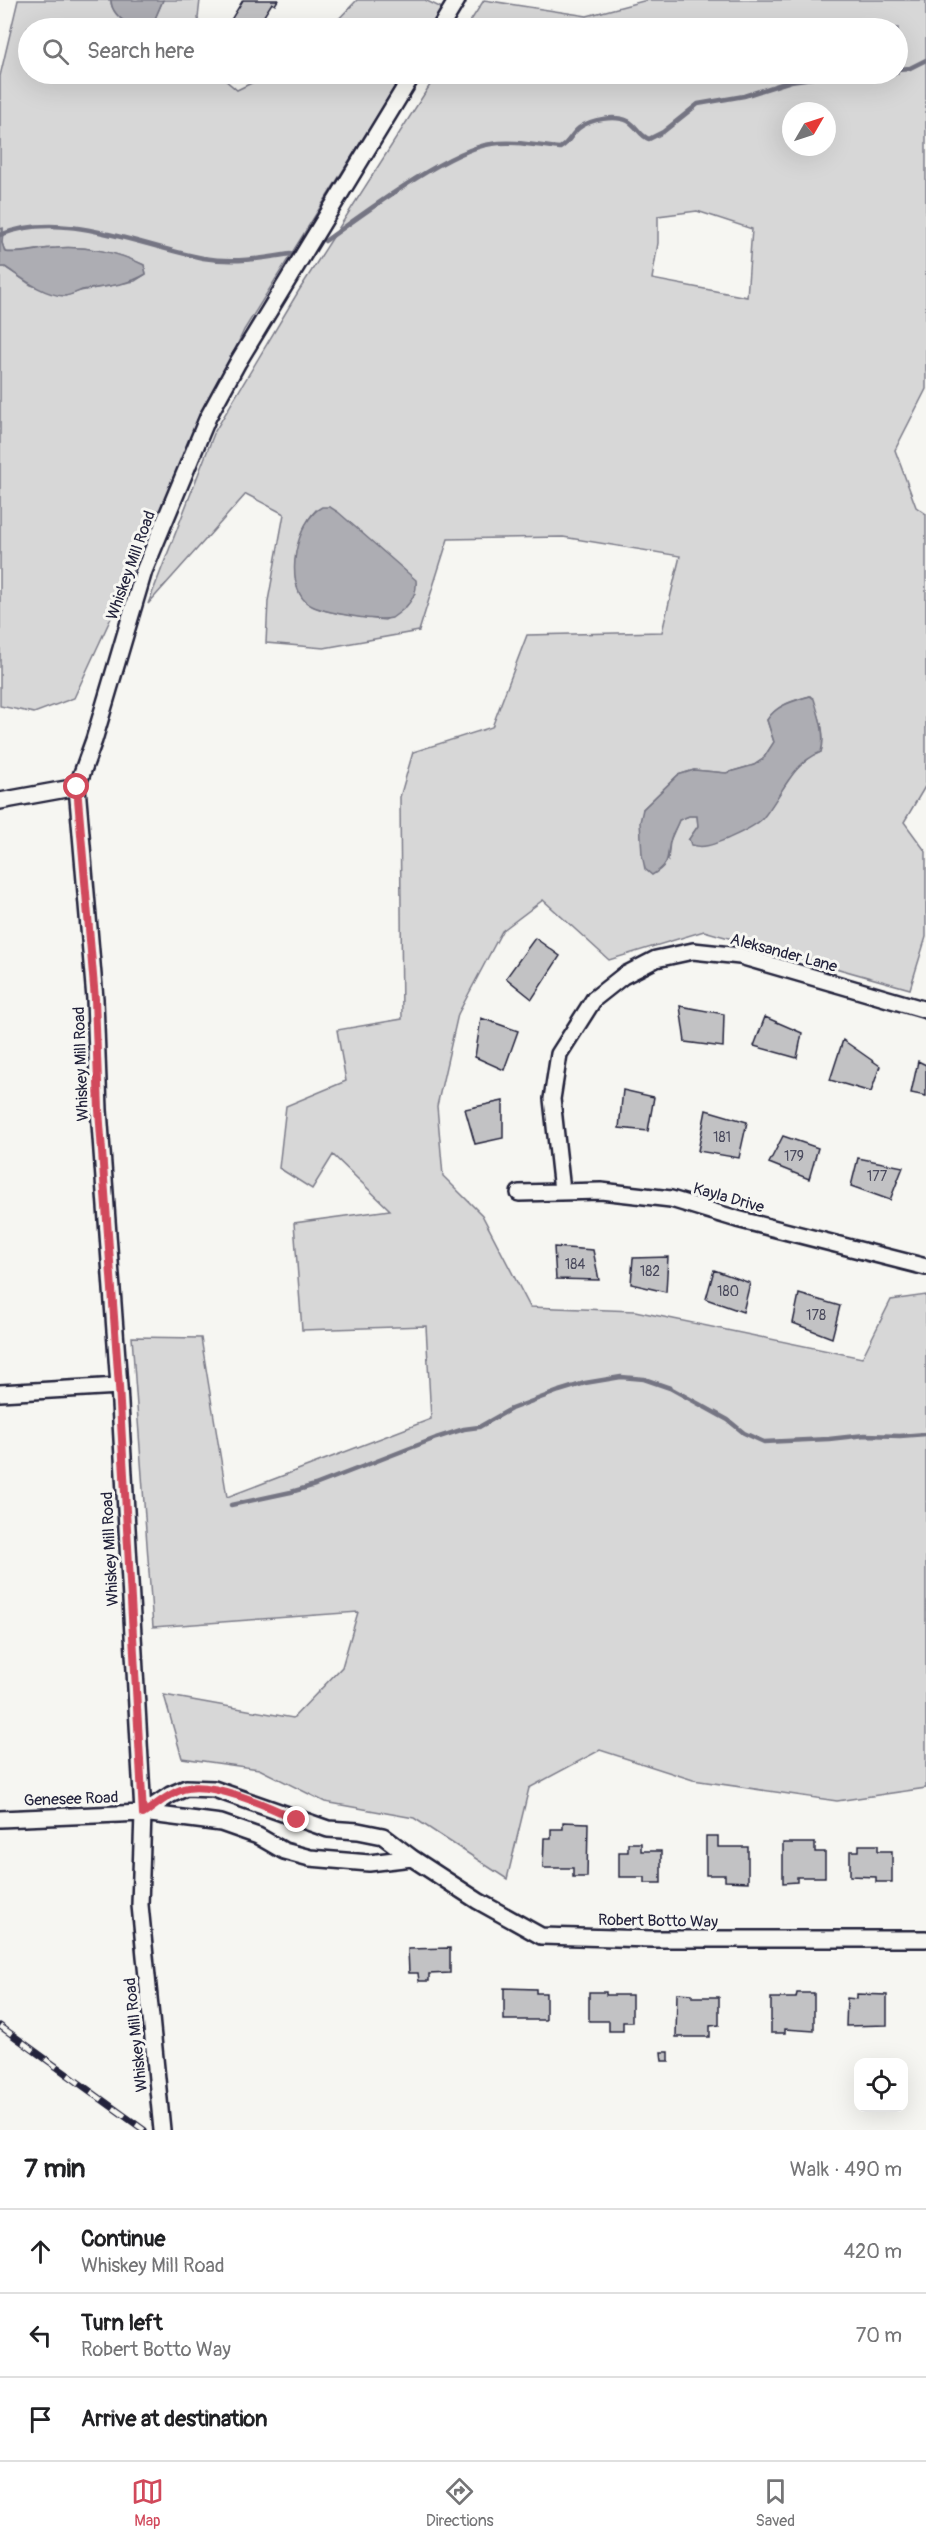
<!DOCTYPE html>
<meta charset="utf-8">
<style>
:root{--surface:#fff;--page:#f6f6f6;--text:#202124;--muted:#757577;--line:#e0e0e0;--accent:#d1495b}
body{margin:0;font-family:Pangolin,sans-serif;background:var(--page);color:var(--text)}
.controls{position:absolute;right:18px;bottom:18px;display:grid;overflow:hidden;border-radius:12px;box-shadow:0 6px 24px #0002}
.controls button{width:54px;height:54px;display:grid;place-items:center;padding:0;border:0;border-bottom:2px solid var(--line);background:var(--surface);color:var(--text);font:30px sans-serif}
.compass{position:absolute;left:782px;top:102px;width:54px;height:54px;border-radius:50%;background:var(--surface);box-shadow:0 6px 24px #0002;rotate:51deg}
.stop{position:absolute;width:18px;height:18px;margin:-14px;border:4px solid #d1495b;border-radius:50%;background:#fff}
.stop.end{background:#d1495b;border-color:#fff;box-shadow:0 2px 6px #0008}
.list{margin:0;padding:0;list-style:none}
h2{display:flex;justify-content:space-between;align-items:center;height:78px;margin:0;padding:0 24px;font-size:26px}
h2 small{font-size:20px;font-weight:400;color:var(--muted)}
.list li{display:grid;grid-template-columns:39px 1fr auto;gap:18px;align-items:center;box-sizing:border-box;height:84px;padding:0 24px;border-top:2px solid var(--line)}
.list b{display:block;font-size:22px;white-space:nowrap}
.list p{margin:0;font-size:20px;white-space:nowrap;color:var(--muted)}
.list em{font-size:20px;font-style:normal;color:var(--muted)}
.icon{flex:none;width:33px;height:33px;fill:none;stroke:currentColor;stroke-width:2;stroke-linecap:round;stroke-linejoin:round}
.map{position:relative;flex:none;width:926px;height:2130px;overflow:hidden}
.search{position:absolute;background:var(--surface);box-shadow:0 6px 24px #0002;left:18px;right:18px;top:18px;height:66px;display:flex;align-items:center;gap:15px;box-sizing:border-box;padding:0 21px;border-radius:33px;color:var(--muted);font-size:22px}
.sheet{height:330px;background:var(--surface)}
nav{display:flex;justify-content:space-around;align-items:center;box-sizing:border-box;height:84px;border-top:2px solid var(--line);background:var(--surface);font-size:16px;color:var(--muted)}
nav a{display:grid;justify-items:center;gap:3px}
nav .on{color:var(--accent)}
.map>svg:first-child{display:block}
</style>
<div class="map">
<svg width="926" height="2130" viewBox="0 0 926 2130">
<rect width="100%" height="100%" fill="#f6f6f2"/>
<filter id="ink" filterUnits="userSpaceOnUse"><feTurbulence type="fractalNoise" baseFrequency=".0167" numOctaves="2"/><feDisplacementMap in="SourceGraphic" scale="12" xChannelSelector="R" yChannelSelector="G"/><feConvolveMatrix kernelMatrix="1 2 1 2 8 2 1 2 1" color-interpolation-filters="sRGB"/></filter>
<g filter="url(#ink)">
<!-- green -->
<path fill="#d7d7d7" stroke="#7c7c89" stroke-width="1.5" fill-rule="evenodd" d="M18,0H111C111,13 123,20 132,28H28V74H218L237,90L270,74H403L244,330L74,698L34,713L0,706V267H5L31,285L65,296L80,291L135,281L146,274L144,265C118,252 86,246 56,248C39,248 22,254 5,252L2,243L3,229H0V76Z
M163,0H200L198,18L200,28H151Z
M357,0H425L442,8L430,28H330Z
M484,0L587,16L647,0H926V389L895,450L916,507L926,514V785L904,822L926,852V937L910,989L704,931L609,960L543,900L502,931L458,1014L437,1106L443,1176L482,1215L530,1307L635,1311L862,1358L891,1300L926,1295V1788L837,1801L693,1780L600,1750L529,1788L507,1879L414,1818L325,1802L259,1769L182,1758L164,1695L293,1718L342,1667L358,1612L153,1627L132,1337L201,1338L227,1497L431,1419L426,1326L302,1330L294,1223L390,1210L333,1155L312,1189L279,1168L286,1106L346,1081L337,1030L402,1019L400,797L413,752L492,727L527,635L662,632L680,556L563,537L448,539L419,631L324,648L266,643L268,601L284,514L246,494L148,604L215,431L298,292L437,74H898V28H466ZM791,111H827V147H791ZM697,211L752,229L747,297L652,279L658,243V216ZM316,510L415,594L406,607L385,620C371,619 322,612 312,606C282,591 297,529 316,510ZM810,696C819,713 827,733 821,752L813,755L796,769L762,819L689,839L698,826L697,816H689L679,820L670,841L668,860L643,809L678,775L694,770L726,773L754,765L763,759L774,742L767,720C776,705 794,700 810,696Z"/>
<!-- water -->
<path fill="#adadb3" stroke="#757583" stroke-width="1.5" d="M111,0H163L151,28H132C123,20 111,13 111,0Z
M3,228L2,243L5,252C22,255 39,248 57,248C86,246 118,252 144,265L146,274C126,286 105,286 82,290C77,292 70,296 64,296C43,295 22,278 5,267H0V229Z
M322,507H330L338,512L416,580C418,598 405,609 392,618C378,622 316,612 306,602C284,582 296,520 322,507Z
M810,696L814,699C819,716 826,735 821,752C791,764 782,795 763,818C755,827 738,834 727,839C714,844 705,849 691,845L689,839L698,826L697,816H689L679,820C677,826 673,832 671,838C665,856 673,863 652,875L645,869L642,855L640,822L643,809L678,775L694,770L726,773L754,765L763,759L774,742L767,720C776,705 794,701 810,696Z"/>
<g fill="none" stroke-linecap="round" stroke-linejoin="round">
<!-- stream -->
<path stroke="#757583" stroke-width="4.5" d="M898,69L910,68L926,60
M878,74H885
M0,235C63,209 140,246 203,258C233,263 260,259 290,254
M325,241C363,214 448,150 491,144C515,140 537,146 560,148C569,143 571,134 579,128C591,119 615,115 628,121C637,126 640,136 649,139L663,132L698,104L744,96L791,81L840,74
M231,1505L291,1492L315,1485L436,1438L464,1429L479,1427L511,1409L559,1391L585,1383L621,1377L644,1379L670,1388L728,1420L744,1433L764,1442L829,1439L865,1435L900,1436L926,1434"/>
</g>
<!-- building -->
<path fill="#c2c2c4" stroke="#22223b" stroke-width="1.5" d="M243,0H278L275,5L272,3L257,27L260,28H226Z
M535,938L560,956L532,999L506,978Z
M680,1006L724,1014L723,1047L685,1042Z
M765,1017L802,1033L797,1058L754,1046Z
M481,1018L518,1031L504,1070L475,1057Z
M843,1040L880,1066L871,1092L830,1080Z
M918,1061L926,1065V1096L911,1093Z
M623,1090L654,1097L648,1131L619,1128Z
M503,1101V1138L475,1144L465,1109Z
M706,1110L747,1122L739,1158L698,1151Z
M783,1136L818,1148L809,1179L769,1163Z
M858,1158L903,1167L890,1200L851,1186Z
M554,1247L593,1250L599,1280L556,1279Z
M668,1257L666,1292L631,1284L633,1258Z
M714,1270L750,1283L743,1312L706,1299Z
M799,1294L840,1306L832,1338L793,1323Z
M563,1822L588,1823L587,1877H573V1868H543L544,1838H551V1829H563Z
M706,1836H718V1847H748V1882L725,1881V1875H706Z
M628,1843H641V1851H661V1883H645V1877H619V1852H628Z
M783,1843H815V1852H825V1877H797V1882L783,1883Z
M859,1845H878V1851H892V1882H876V1877L850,1876V1851H859Z
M450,1948V1973L429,1974V1981H419L418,1973H409L408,1949Z
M504,1988L536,1989V1993H546V2020H504Z
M589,1992H606V1995H632V2022H623V2031H609V2021H589Z
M677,1993L692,1994V1997H719V2025L710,2026V2037H676Z
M797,1993H814V2031L785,2029V2033H771V1998H796Z
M857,1994L887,1995V2025L846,2026L847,1998L857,1999Z
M661,2052H669V2061H662Z"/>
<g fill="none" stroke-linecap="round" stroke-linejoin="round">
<defs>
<path id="street" d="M440,28L457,0
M0,801L77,787
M562,1191L552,1099L559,1054L594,999L623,976L656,959L693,951L740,956L926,1010
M519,1193L601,1191L671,1199L737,1219L926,1267
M0,1393L119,1386
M143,1813L170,1795L186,1788L214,1789L328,1829L358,1831L383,1836L412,1858L478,1901L541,1936L652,1939H926
M0,1819L143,1813L221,1823L258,1836L284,1851L310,1858L369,1863L412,1858
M162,2130L140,1905L143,1813L119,1386L99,1110L95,999L77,787L94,740L144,571L208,417L238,362L413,74"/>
</defs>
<!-- street casing -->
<use href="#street" stroke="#22223b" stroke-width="20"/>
<!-- street -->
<use href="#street" stroke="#f6f6f2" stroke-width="15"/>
<defs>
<path id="rail" d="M0,2026L144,2130"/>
</defs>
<!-- rail casing -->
<use href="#rail" stroke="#22223b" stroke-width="7"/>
<!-- rail -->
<use href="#rail" stroke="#f6f6f2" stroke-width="4.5" stroke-dasharray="14" stroke-linecap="butt"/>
</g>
</g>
<g fill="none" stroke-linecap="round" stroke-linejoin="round" filter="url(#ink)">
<!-- route -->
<path stroke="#d1495b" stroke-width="8" d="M77,787L95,999L99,1110L119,1386L143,1814C156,1805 168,1794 183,1789C210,1780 271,1807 297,1820"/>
</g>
<g text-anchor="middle" stroke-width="6" stroke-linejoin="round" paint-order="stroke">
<!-- number labels -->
<g font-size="14" fill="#4a4a5d">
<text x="722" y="1142">181</text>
<text x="794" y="1161">179</text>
<text x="877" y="1181">177</text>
<text x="575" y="1269">184</text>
<text x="650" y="1276">182</text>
<text x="728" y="1296">180</text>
<text x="816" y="1320">178</text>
</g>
<!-- street labels -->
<g font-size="16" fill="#22223b" stroke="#f6f6f2">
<text transform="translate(130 565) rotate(-70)" y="6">Whiskey Mill Road</text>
<text transform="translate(784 952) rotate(15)" y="6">Aleksander Lane</text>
<text transform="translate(80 1064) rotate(-92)" y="6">Whiskey Mill Road</text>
<text transform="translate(729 1197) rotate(16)" y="6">Kayla Drive</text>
<text transform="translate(109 1549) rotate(-93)" y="6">Whiskey Mill Road</text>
<text transform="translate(71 1798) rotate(-2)" y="6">Genesee Road</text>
<text transform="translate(658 1920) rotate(1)" y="6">Robert Botto Way</text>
<text transform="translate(135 2035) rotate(-96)" y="6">Whiskey Mill Road</text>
</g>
</g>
</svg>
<div class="controls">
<button><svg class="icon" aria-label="locate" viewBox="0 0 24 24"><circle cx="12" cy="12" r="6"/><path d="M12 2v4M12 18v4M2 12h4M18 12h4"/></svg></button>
</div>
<svg class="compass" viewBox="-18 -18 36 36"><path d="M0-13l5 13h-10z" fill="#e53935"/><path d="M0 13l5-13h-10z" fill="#757577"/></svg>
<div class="stop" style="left:77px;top:787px"></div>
<div class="stop end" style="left:297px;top:1820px"></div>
<div class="search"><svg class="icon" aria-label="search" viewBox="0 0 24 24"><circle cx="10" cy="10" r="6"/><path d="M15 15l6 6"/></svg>Search here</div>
</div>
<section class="sheet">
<h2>7 min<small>Walk · 490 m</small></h2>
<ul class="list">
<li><svg class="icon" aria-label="ahead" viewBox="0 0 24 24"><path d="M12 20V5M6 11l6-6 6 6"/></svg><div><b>Continue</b><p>Whiskey Mill Road</p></div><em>420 m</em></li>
<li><svg class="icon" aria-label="left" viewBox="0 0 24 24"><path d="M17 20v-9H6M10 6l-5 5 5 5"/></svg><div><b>Turn left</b><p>Robert Botto Way</p></div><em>70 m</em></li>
<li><svg class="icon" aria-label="arrive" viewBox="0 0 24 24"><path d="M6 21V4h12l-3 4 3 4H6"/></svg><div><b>Arrive at destination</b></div></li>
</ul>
</section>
<nav>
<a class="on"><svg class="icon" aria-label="map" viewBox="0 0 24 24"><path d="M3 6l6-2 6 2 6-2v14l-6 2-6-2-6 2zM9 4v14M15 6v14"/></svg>Map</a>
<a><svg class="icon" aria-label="directions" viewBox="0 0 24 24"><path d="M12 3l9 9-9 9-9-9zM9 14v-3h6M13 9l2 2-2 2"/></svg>Directions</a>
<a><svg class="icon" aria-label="saved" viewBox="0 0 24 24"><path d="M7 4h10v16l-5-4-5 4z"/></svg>Saved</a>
</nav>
